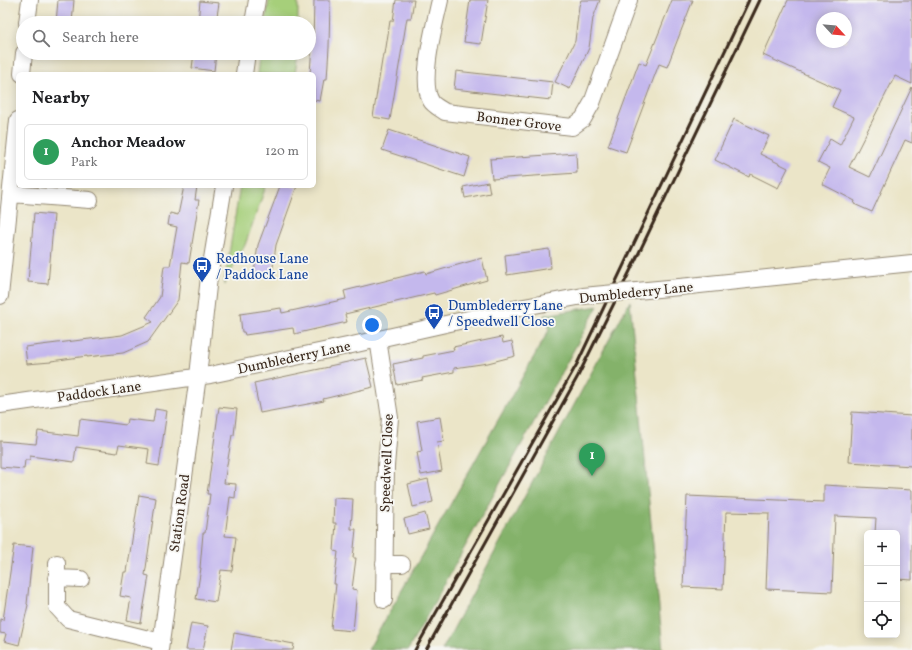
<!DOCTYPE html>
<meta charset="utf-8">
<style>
:root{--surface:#fff;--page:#f2f2f2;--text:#202124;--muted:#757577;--line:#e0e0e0;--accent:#b5179e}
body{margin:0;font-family:Vollkorn,serif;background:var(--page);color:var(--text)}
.controls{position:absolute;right:12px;bottom:12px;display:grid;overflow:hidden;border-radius:6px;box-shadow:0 2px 10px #0003}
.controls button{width:36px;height:36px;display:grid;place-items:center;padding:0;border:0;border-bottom:1px solid var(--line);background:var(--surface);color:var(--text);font:20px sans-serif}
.compass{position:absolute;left:816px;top:12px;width:36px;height:36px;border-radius:50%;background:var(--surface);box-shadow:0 2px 10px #0003;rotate:116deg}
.you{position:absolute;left:372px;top:325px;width:14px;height:14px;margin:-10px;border:3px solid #fff;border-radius:50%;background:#1a73e8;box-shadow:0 0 0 6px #1a73e833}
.badge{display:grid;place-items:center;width:26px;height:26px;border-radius:50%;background:var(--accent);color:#fff;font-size:13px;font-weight:700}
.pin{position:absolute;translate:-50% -33px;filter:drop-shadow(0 1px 2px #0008)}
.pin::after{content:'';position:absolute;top:21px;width:14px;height:12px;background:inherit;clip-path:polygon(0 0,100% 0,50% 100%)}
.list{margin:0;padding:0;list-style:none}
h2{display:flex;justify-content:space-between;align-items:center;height:52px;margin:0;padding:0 16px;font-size:17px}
h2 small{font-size:13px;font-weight:400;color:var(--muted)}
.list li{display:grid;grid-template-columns:26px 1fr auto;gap:12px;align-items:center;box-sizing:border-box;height:56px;margin:0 8px 8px;padding:0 8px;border:1px solid var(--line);border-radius:6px}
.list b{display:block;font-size:15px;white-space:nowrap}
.list p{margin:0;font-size:13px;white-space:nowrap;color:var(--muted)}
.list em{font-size:13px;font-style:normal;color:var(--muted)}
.icon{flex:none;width:22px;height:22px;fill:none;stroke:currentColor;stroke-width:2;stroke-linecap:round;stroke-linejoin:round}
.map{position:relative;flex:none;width:912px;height:650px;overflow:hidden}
.search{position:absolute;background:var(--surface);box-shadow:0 2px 10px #0003;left:16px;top:16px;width:300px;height:44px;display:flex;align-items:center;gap:10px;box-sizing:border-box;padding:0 14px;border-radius:22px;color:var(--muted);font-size:15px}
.panel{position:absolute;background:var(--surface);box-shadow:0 2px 10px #0003;left:16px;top:72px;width:300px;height:116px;border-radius:6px}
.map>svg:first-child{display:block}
</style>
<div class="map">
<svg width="912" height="650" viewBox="0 0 912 650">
<rect width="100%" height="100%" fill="#f6f6f2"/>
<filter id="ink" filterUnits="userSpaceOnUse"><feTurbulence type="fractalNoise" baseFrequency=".025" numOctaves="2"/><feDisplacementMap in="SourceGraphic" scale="8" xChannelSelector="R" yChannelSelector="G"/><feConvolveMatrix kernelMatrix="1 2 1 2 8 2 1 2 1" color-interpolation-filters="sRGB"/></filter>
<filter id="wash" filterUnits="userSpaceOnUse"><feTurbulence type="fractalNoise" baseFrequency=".012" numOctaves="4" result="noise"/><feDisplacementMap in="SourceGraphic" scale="16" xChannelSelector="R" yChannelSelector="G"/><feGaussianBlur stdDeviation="0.9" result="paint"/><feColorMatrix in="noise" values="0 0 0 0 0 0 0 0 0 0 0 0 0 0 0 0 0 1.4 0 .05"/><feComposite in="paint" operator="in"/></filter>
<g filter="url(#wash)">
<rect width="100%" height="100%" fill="#ebe5c8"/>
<!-- green -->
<path fill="#a6cf7a" stroke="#707c4c" d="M269,0H298V23H265Z
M260,53H298L295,74H257Z
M240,186H266L245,245L224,285Z"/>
<!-- forest -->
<path fill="#84b26a" stroke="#606e44" d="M630,301L663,650H442Z
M598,306L408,650H368L549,330L544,315Z"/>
<g id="blocks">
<!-- building -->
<path fill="#c4b8ed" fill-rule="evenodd" d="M58,0H74L72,23H56Z
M314,0H330L329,47L327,79H324L320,101L314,100V74H310L312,44H313Z
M396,0H414L411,18H407L390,120L373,117L383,54H385L390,21H393Z
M470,0H488L481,44L464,42Z
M581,0H600L593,18L589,48L570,89L555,82L575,41L579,6Z
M672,0H693L667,67L659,64L626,152L608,146L639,62L646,65Z
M788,0H912V84L895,76L849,167L870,177L912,87V143L905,140L872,212L854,204L855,201L822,184L830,168L818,162L830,139L840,145L854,117L832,107L840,90L763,55ZM822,18H846V42H822Z
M200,1L219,3L216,23H198Z
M194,53H216L214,71L192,68Z
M456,71L553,82L551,100L454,89Z
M734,119L769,136L760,154L788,168L778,188L750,174L749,177L715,160Z
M389,130L470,157L464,177L382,150Z
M576,153L577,173L492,179L490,159Z
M488,182L490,193L465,198L463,187Z
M184,186H197L195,200H199L189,263L182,262L178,300L148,342L123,353L87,357V356L51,361V362L27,364L25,347L122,335L153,322L146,317L160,297L164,266H170L177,227L168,225L170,213L178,215Z
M280,186H297L276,245L272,274L254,272L258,245Z
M34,213L54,215L48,284L28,282Z
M549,249L551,268L507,275L505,255Z
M482,258L487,280L435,295L434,293L345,314L347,322L294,334L293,328L245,335L244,332H242L240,314L281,308L282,313L346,299L344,291L425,271L426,274Z
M502,337L503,343L512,341L515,356L488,363L454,368V372L422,378L423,380L397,385L393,364L423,358V356L454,350L453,347Z
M366,358L373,387L323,399L324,401L260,413L254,383L329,367V366Z
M219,407L237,409L234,435H232L224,483L236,484L235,498L230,497L225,536L236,537L232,571L221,570L216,602L196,599L201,568H200L203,533H205L210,494H207Z
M155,409L167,411L159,466L147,464L149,449L119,445L117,453L76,447L74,462L30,456V460H25L24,469L0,467V441L36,444L38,431L78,436L80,419L126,425L127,419L153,422Z
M852,412L912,416V466L849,462Z
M440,417L444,441L437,442L442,471L421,475L417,452L422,451L417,421Z
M428,479L433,502L413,507L408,484Z
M824,485L912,490V580L897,579V533H875L876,518L835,516L832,592L766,589L769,513L726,512L723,589L683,587L687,496L824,502Z
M139,495L156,498L145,575L149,576L141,623L127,620L131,598L120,596L124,572H127Z
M334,498L353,499L351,529H356L353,558H356L352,589L357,590L353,631L331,629L336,584H334L338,552L334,551L336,523H333Z
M425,513L429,529L408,534L404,519Z
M14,545L33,547L27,604L28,605L19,645L4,641L6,634L0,633V619L3,620Z
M191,623L208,626L203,650H186Z
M234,633L294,644L293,650H231Z"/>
</g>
</g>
<g filter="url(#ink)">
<use href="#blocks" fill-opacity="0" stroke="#938873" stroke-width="1"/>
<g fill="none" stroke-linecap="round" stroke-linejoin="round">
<defs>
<path id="minor" d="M440,0C435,23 419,81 431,101C433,105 441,109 445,112L572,127L583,119L592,103L629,0
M27,23L30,0
M253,23L257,0
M22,74L24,53
M244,74L247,53
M11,194L90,200
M690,286L912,263
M0,296L18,120
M378,339L390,418L386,466L384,600
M0,405L210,375L352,345L508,310L583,296
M57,563V607L68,619L161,642
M384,564H402
M56,578L81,579
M160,650L198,376L209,277L224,186"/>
</defs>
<!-- minor casing -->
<use href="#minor" stroke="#938873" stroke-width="18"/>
<!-- minor -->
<use href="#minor" stroke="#fff" stroke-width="16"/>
<!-- rail -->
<path stroke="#3b2a1e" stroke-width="3" d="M415,650L577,364L749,0
M426,650L578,376L635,261L760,0"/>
<defs>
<path id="minor-bridge" d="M583,296L690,286"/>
</defs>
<!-- minor-bridge casing -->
<use href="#minor-bridge" stroke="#938873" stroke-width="18" stroke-linecap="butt"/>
<!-- minor-bridge -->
<use href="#minor-bridge" stroke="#fff" stroke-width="16"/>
</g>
</g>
<!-- icons -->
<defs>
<symbol id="bus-pin" viewBox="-11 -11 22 30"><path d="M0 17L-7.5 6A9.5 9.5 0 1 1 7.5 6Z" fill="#1a4fb4" stroke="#f6f6f2"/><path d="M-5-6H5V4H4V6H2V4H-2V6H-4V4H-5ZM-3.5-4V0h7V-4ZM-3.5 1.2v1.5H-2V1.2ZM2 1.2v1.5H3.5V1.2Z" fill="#fff"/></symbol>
</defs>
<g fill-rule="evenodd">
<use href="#bus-pin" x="191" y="255" width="22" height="30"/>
<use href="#bus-pin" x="423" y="302" width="22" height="30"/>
</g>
<g text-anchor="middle" stroke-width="3.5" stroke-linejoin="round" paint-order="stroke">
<!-- street labels -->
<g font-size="14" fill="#3b2a1e" stroke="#f6f6f2">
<text transform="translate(519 121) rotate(7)" y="5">Bonner Grove</text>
<text transform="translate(636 292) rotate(-6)" y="5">Dumblederry Lane</text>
<text transform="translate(294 357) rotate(-12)" y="5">Dumblederry Lane</text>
<text transform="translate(99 391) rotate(-8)" y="5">Paddock Lane</text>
<text transform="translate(386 463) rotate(-88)" y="5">Speedwell Close</text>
<text transform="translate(179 513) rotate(-82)" y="5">Station Road</text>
</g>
<!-- transit labels -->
<g font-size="14" fill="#164399" stroke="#f6f6f2" text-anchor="start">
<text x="216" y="263">Redhouse Lane<tspan x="216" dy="16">/ Paddock Lane</tspan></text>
<text x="448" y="310">Dumblederry Lane<tspan x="448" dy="16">/ Speedwell Close</tspan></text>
</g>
</g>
</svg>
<div class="controls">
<button>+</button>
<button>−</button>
<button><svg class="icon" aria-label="locate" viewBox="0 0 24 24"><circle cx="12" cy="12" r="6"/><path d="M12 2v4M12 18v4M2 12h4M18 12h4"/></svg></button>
</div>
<svg class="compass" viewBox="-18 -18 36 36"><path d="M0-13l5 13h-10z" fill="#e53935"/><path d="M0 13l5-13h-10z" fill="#757577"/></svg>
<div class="you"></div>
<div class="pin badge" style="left:592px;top:476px;background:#2e9e5b">1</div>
<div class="search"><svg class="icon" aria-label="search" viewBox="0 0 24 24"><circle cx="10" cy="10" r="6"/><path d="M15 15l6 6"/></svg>Search here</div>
<section class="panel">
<h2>Nearby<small></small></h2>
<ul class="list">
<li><span class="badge" style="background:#2e9e5b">1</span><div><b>Anchor Meadow</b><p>Park</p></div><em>120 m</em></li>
</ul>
</section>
</div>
